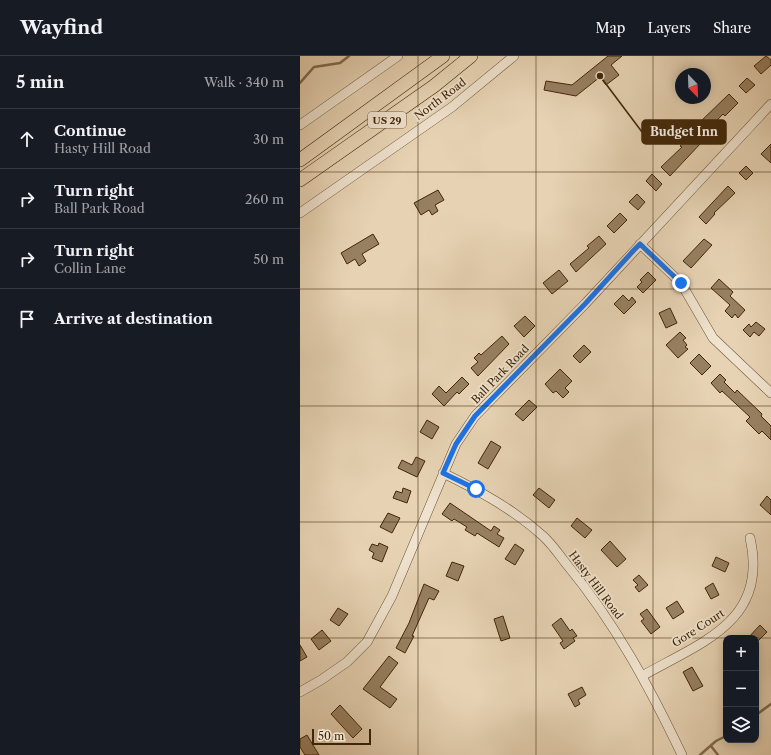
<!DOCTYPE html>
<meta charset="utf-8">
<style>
:root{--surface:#171b24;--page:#20242c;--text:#f1f3f6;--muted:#9ea1a6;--line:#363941}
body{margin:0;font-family:"Libre Caslon Text",serif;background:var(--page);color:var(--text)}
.controls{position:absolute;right:12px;bottom:12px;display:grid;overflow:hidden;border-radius:8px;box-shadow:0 2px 10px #0003}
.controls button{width:36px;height:36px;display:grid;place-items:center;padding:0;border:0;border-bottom:1px solid var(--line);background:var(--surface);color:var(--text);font:20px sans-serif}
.compass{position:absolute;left:375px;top:12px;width:36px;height:36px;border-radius:50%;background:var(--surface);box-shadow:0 2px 10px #0003;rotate:157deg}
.scale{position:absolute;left:12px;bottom:10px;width:59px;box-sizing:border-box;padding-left:4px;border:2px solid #402708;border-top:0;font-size:11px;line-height:14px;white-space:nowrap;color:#402708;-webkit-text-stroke:3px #efe2ce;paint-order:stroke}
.stop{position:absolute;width:12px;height:12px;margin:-9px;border:3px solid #1a73e8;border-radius:50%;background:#fff}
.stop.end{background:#1a73e8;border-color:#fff;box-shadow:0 1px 4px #0008}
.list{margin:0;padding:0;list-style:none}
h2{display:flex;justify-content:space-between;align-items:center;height:52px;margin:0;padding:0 16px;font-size:17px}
h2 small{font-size:13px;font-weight:400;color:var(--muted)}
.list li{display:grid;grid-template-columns:26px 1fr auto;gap:12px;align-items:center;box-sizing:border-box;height:60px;padding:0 16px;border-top:1px solid var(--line)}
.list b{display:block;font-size:15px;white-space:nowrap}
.list p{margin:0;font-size:13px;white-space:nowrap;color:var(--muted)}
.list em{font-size:13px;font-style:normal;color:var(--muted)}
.icon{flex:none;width:22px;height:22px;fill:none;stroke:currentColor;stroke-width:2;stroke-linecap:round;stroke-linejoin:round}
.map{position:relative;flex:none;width:471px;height:699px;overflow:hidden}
header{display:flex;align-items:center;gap:24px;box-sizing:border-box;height:56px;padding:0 20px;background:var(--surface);border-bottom:1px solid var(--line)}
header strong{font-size:19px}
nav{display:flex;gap:22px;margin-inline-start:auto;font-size:14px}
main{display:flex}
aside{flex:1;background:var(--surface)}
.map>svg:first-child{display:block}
</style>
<header>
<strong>Wayfind</strong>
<nav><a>Map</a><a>Layers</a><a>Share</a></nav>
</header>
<main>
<aside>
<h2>5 min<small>Walk · 340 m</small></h2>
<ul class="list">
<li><svg class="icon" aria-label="ahead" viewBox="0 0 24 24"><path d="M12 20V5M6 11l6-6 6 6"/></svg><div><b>Continue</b><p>Hasty Hill Road</p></div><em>30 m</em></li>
<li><svg class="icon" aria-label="right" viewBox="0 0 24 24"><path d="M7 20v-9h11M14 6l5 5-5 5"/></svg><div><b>Turn right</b><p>Ball Park Road</p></div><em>260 m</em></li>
<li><svg class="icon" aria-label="right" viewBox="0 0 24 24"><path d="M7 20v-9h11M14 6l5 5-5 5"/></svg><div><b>Turn right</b><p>Collin Lane</p></div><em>50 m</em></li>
<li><svg class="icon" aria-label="arrive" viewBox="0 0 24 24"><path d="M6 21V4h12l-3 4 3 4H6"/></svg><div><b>Arrive at destination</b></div></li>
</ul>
</aside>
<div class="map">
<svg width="471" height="699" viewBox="0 0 471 699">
<rect width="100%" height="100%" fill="#e7d3b4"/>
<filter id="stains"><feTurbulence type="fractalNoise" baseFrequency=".005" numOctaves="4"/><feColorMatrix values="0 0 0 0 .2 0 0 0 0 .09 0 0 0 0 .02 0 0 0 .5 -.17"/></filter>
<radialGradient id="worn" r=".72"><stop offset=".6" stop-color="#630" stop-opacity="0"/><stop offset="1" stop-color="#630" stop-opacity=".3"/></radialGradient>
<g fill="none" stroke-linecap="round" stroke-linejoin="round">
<!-- stream -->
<path stroke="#826b4c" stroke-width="2.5" d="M0,27L14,11L40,7L49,0
M456,659L471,648
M411,690L418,699
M400,699L416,685L426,680"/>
</g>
<!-- building -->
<path fill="#978061" stroke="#402708" d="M308,0H322L311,9L319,19L306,29L300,21L276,40L244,34L246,25L272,29Z
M466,0L471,4V9L461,18L454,10Z
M447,22L455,29L446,37L439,30Z
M429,38L438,47L425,60L423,58L398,84L401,87L370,120L361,111L382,91L380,90L400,70L398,68Z
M471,88V107L461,98Z
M446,110L453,117L446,124L439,117Z
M352,118L362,128L356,135L346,125Z
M428,130L435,137L414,157L415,158L406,168L399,161Z
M138,134L144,144L135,149L138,155L132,159L129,154L121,159L114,147Z
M337,138L345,146L338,154L329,146Z
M320,157L327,164L314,177L307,170Z
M73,178L79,188L62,198L66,205L59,210L55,203L47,208L41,197Z
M299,180L306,188L276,216L270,208L289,192L287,190Z
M404,183L412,189L391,212L383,205Z
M259,214L268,225L252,238L243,227Z
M348,216L356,224L343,237L337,231L342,226L340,224Z
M419,223L433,236L430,240L445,254L438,262L435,258L432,262L425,255L430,249L411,232Z
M323,239L329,245L332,241L336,246L324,258L314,248Z
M370,252L377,267L366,272L359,257Z
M225,260L235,270L224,281L214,270Z
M456,266L465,273L459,280L454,276L450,281L443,274L449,268L451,271Z
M380,276L386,282L383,284L387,289L385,291L388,293L378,302L366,289Z
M202,280L209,288L178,320L171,312L178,306L174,302L179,297L181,299Z
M284,289L291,296L280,307L273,300Z
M399,298L411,310L402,319L390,307Z
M260,313L272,325L265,332L269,336L263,342L256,335L253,337L245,328Z
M420,318L426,324L424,326L435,337L437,334L462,358L461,360L471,370V384L462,375L459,378L446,365L450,361L422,335L420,337L411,327Z
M162,321L169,328L159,338L157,336L144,350L132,338L139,330L146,337Z
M229,344L237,351L223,365L215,358Z
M127,364L139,371L132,383L120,376Z
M191,385L201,391L188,413L178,407Z
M116,401L125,405L117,421L98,412L102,404L112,409Z
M103,432L111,435L107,447L93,442L96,435L102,437Z
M239,432L255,444L249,452L233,439Z
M467,440L471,444V459L460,449Z
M150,447L191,475L194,470L200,474L197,478L204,482L199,491L177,477L175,480L165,474L167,471L154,463L152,465L142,458Z
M88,457L100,462L92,477L80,471Z
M277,462L292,474L285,482L271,470Z
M310,485L326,503L317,511L301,494Z
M79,487L88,491L82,506L72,502L74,497L69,494L72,488L78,490Z
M215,488L224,494L215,509L205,503Z
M416,501L429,507L425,516L412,510Z
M152,506L164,510L158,525L146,520Z
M339,519L348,529L339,536L335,531L338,529L333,524Z
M413,527L419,539L411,543L405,532Z
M124,528L139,535L134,544L129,542L112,580H114L105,597L96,592L109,567Z
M377,545L384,556L373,563L366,552Z
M38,552L48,558L39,570L30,564Z
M347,553L360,571L351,578L341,565L344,563L340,558Z
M203,560L210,582L201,585L194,563Z
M261,562L270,575L272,573L277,580L273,582L275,585L264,593L260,587L263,585L252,569Z
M460,569L467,576L456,587V582H448Z
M22,574L31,585L19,594L11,583Z
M0,589L7,601L0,605Z
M89,600L98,607L80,631L97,643L90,652L63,633Z
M392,611L403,630L393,635L383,616Z
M282,631L286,639L278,644L280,648L275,651L268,638Z
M40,649L62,673L53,682L31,658Z
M7,679L19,699H5L0,691V683Z"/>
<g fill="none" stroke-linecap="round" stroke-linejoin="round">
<defs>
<path id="minor" d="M0,69L98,0
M0,157L152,51L214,0
M340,188L381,227L413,282L471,337
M143,417C178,434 213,453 243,480C252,488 260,500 268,510C315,567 350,632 382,699
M342,620C402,586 469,565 450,482
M0,636L21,624L47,606L67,586L92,540L156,388L175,360L285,248L471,48"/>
<path id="highway" d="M0,104L143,0
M0,124L134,30L171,0"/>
</defs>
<!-- minor casing -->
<use href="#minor" stroke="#6a5233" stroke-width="10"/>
<!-- highway casing -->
<use href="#highway" stroke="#402708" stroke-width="14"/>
<!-- minor -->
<use href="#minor" stroke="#efe2ce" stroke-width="9"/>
<!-- highway -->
<use href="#highway" stroke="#e7d3b4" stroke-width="13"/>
</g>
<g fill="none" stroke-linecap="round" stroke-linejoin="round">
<!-- route -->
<path stroke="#1a73e8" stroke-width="5" d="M176,433L143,417L156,388L175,360L285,248L334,194L340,188L381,227"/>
</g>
<!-- grid -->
<path fill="none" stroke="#402708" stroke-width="1" stroke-opacity="0.55" d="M118,0V699M236,0V699M353,0V699M0,116H471M0,233H471M0,350H471M0,466H471M0,582H426M456,582H471"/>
<g text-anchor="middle" stroke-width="3.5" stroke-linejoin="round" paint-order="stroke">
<!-- shield labels -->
<rect fill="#efe2ce" stroke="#745f43" stroke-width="1" x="68" y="56" width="38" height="16" rx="3"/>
<g font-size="10" font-weight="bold" fill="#402708">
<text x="87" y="68">US 29</text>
</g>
<!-- street labels -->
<g font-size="11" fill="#402708" stroke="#efe2ce">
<text transform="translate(140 43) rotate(-37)" y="4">North Road</text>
<text transform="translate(200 318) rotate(-46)" y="4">Ball Park Road</text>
<text transform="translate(296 529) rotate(53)" y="4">Hasty Hill Road</text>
<text transform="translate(398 572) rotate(-33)" y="4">Gore Court</text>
</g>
</g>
<!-- callouts -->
<path fill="none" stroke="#402708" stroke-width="1.5" d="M300 20L342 76"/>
<circle fill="#402708" stroke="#efe2ce" stroke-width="1.5" cx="300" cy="20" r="4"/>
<rect fill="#402708" stroke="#402708" stroke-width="1.5" x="342" y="64" width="84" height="24" rx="4"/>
<g font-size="12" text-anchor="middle" font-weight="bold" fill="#fff">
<text x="384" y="80">Budget Inn</text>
</g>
<rect width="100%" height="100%" filter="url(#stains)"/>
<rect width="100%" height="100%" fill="url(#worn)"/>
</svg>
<div class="controls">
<button>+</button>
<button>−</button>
<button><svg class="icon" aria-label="layers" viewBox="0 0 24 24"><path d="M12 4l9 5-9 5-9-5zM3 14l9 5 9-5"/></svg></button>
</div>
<svg class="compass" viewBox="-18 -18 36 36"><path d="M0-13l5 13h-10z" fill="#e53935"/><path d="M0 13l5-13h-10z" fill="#9ea1a6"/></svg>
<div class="scale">50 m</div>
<div class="stop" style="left:176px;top:433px"></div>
<div class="stop end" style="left:381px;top:227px"></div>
</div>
</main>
